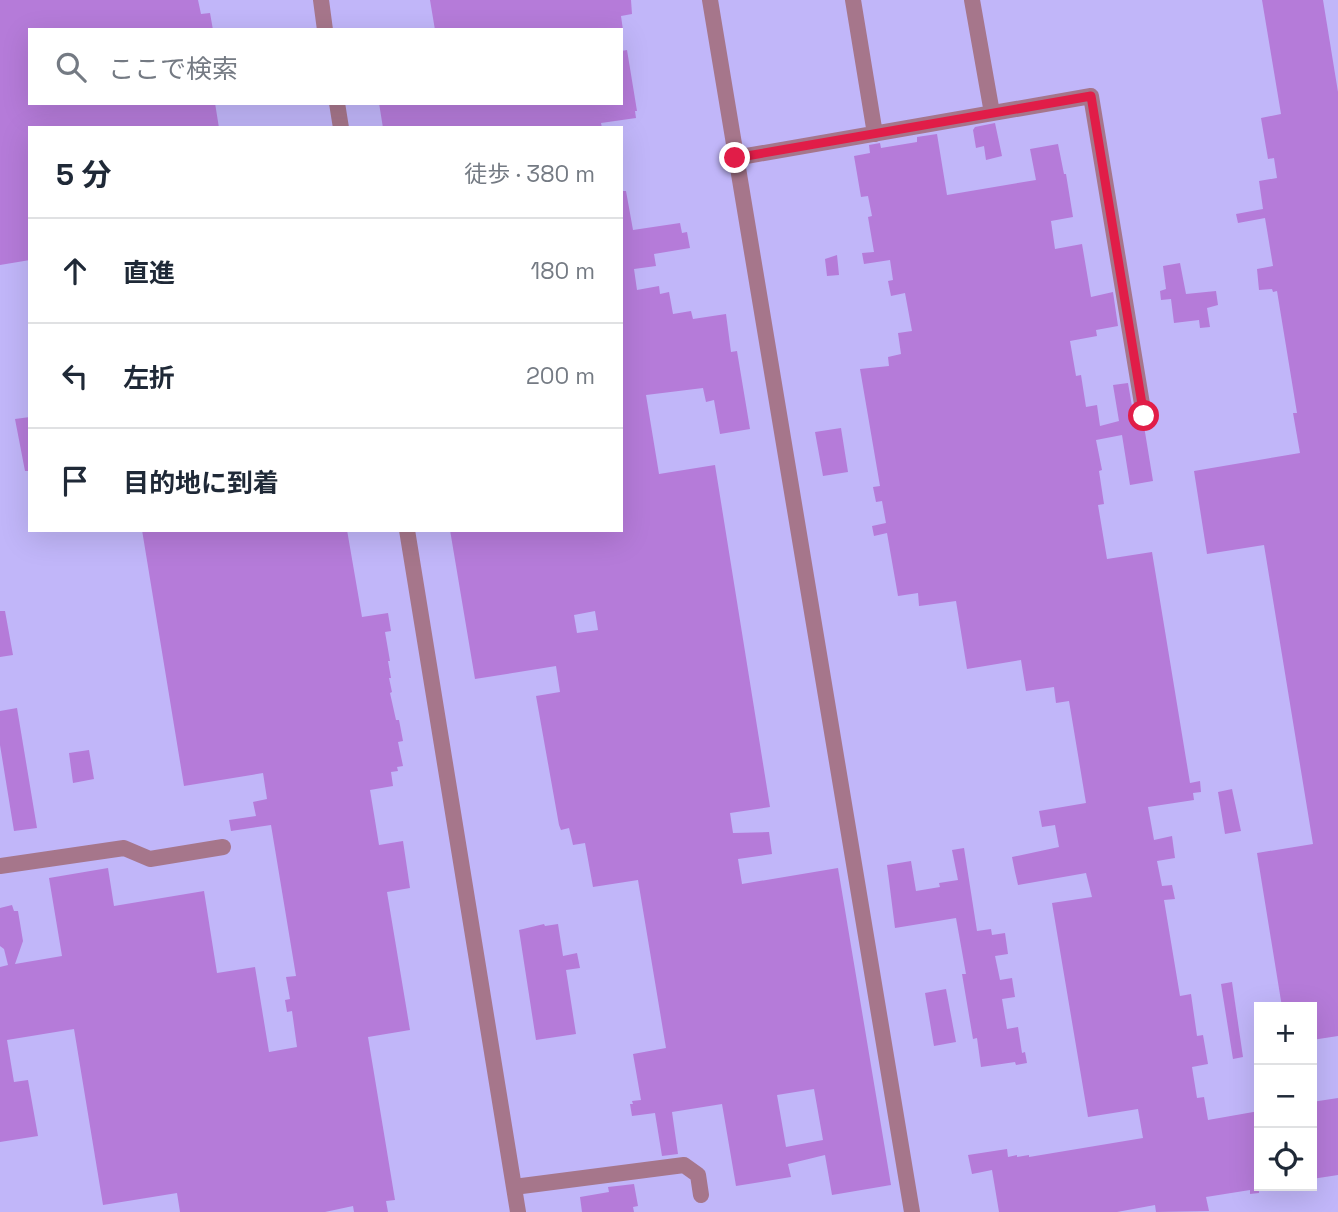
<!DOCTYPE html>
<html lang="ja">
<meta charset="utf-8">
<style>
:root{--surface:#fff;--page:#f6f6f7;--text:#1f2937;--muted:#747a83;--line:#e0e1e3}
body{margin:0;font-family:"Space Grotesk","Noto Sans JP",sans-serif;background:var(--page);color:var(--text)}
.controls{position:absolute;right:21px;bottom:21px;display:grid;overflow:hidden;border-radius:0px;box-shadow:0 7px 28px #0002}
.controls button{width:63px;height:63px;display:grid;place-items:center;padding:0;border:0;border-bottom:2px solid var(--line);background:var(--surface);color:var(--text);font:35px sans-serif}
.stop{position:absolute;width:21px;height:21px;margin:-16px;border:5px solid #e11d48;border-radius:50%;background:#fff}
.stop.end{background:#e11d48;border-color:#fff;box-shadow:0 2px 7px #0008}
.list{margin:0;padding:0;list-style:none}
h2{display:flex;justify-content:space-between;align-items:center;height:91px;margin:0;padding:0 28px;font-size:30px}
h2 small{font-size:23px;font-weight:400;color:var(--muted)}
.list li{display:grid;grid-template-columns:46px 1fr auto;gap:21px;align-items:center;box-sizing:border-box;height:105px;padding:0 28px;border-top:2px solid var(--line)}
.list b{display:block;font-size:26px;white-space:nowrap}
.list em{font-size:23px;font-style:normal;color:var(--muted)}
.icon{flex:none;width:38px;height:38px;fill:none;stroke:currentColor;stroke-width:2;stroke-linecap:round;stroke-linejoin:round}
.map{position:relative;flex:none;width:1338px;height:1212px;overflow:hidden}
.search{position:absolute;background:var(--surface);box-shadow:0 7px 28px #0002;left:28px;top:28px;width:595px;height:77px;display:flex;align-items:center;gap:18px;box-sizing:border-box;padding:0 24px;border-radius:0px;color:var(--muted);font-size:26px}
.panel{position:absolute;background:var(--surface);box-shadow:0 7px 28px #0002;left:28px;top:126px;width:595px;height:406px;border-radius:0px}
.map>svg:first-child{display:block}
</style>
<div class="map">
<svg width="1338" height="1212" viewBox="0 0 1338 1212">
<rect width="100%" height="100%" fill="#cbc2ff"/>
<!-- built -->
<path fill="#c1b6f9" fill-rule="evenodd" d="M0,0H1338V1212H0ZM30,30H621V103H30ZM30,128H621V530H30ZM1259,1007H1312V1186H1259Z"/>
<!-- building -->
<path fill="#b57bd9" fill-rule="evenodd" d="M0,0H198L201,14L210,13L213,30H30V103H215L219,128H30V260L0,265Z
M430,0H631L632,14L621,16L623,30H435Z
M1262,0H1323L1338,92V1036L1312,1040V1007H1282L1257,853L1313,844L1264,545L1207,554L1194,471L1300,453L1293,413H1297L1277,291L1273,292L1272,289L1259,290L1257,269L1273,266L1265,218L1238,223L1236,214L1263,209L1259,181L1277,178L1274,158L1268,159L1261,118L1281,114Z
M627,50L637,111H635L636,118L601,123L602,128H383L379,103H621V51Z
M995,123L1002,156L986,160L984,146L976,148L973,130L975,127Z
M937,134L947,195L1036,180L1030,149L1058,144L1064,174H1066L1073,217L1051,221L1055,249L1082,244L1091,297L1113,292L1118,326L1096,330L1097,336L1070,341L1076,376L1081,375L1086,407L1097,405L1100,426L1119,421L1113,385L1128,383L1134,418L1136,423L1144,426L1153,481L1130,485L1122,435L1096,440L1102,470L1099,471L1104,504L1098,505L1107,559L1152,552L1190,783L1200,781L1201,792L1193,793L1194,800L1148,807L1154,840L1172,836L1175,858L1157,861L1162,886L1172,885L1175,899L1164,900L1180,996L1191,994L1197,1036L1203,1035L1208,1064L1192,1067L1197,1098L1204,1097L1208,1120L1259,1111V1193L1250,1194V1190L1206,1197L1209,1211L1156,1212L1155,1205L1117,1212H999L992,1170L972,1174L968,1155L1007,1149L1008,1157L1017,1155V1157L1029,1155V1157L1143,1138L1138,1109L1088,1117L1052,903L1092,897L1086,873L1018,885L1015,872L1012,857L1059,847L1055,825L1042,827L1039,811L1086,803L1069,701L1056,703L1054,687L1026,691L1021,660L967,669L956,601L919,606L918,593L898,596L887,533L874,536L872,526L886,523L882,501L876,502L873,487L880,486L860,369L889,366L888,357L901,354L898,333L912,331L905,293L891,296L888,281L893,280L890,260L864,264L862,253L874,252L868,217L872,216L868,196L861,197L854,156L870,153L869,145L880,143L881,148L917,142V137Z
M621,191H626L633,230L680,223L682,233L687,232L690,248L654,254L656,266L634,269L637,290L659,286L660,294L669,292L673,314L691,311L693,319L726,314L731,352L737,351L750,429L720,434L714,400L706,402L703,388L646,395L659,474L715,465L770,807L730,813L733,833L769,832L772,854L738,859L742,884L838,868L891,1185L832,1195L825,1155L788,1164L791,1177L736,1186L722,1104L672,1112L678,1154L662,1156L655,1113L632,1116L630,1104H633L632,1101L641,1100L633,1054L666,1048L638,880L593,887L585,843L573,845L569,828L561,830L559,825L536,696L560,692L556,666L475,679L450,530H621ZM595,611L598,630L577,633L574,615ZM814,1089L823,1140L786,1147L777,1095Z
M837,255L839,275L827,276L825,259Z
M1180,263L1186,294L1216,291L1218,305L1207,308L1210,327L1200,328L1199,320L1174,323L1171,299L1161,300L1160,291L1166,289L1163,266Z
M30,417V471H25L15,419Z
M841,428L848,472L823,476L815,432Z
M142,530H347L362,617L388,613L391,631L385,632L390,661H388L391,678H389L392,692L390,693L396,720H399L403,741L398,742L403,766L397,767L398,771L391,772L393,786L370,790L379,845L403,841L410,888L387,892L410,1030L368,1037L395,1200L386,1201L388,1212H354L353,1206L325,1212H180L177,1193L103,1205L74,1029L7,1040L14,1082L28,1080L38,1136L0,1142V967L8,965L4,949L0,946V908L12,905L14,911H18L23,941L15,964L62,956L49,878L108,868L114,906L204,891L217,973L255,967L269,1052L297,1047L292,1011L287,1012L285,1000L290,999L286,977L296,976L271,825L231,831L229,820L256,816L253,802L267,799L263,773L184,786Z
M0,611H5L13,655L0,657Z
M17,708L37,828L14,831L0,745V711Z
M89,750L94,779L73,783L69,753Z
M1232,789L1241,831L1225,834L1218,792Z
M964,848L977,931L991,929L992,935L1005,933L1008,954L995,956L1000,980L1012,978L1015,997L1002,999L1007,1029L1018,1027L1022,1053L1025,1052L1027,1063L1016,1065L1015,1062L981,1067L977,1038L973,1039L962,974H966L956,918L895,928L887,865L911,861L916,891L940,887L939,883L958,880L952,850Z
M544,924L545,926L558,924L563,956L577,953L580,968L566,970L576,1034L536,1040L519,930Z
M1232,982L1243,1057L1233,1059L1221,984Z
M946,989L956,1042L934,1046L925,993Z
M1338,1098V1175L1312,1179V1102Z
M634,1184L638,1206L633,1207L634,1212H582L580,1197L609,1192L608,1187Z"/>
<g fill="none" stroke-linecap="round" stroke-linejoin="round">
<!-- minor -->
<path stroke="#a6768b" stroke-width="16" d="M321,0L325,30
M710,0L912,1212
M853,0L875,134
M972,0L992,113
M337,103L341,128
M735,158L1091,96L1144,416
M407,530L518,1212
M0,866L124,848L150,859L223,847
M514,1187L684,1165L698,1175L701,1195"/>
</g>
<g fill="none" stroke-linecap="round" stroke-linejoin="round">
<!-- route -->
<path stroke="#e11d48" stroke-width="9" d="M735,158L1091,96L1144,416"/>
</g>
</svg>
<div class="controls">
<button>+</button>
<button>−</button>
<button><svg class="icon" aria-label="locate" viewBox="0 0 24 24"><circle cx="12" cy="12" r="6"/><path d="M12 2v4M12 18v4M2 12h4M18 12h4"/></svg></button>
</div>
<div class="stop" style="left:1144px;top:416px"></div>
<div class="stop end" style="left:735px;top:158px"></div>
<div class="search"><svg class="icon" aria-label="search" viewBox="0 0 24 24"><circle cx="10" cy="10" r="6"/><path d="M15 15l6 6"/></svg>ここで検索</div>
<section class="panel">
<h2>5 分<small>徒歩 · 380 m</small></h2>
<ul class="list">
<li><svg class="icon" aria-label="ahead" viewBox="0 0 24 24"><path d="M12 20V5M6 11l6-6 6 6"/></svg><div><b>直進</b></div><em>180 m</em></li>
<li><svg class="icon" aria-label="left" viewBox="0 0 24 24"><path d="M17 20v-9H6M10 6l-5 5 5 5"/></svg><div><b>左折</b></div><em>200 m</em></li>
<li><svg class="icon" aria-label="arrive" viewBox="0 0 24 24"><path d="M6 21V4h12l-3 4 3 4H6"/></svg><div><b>目的地に到着</b></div></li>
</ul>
</section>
</div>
